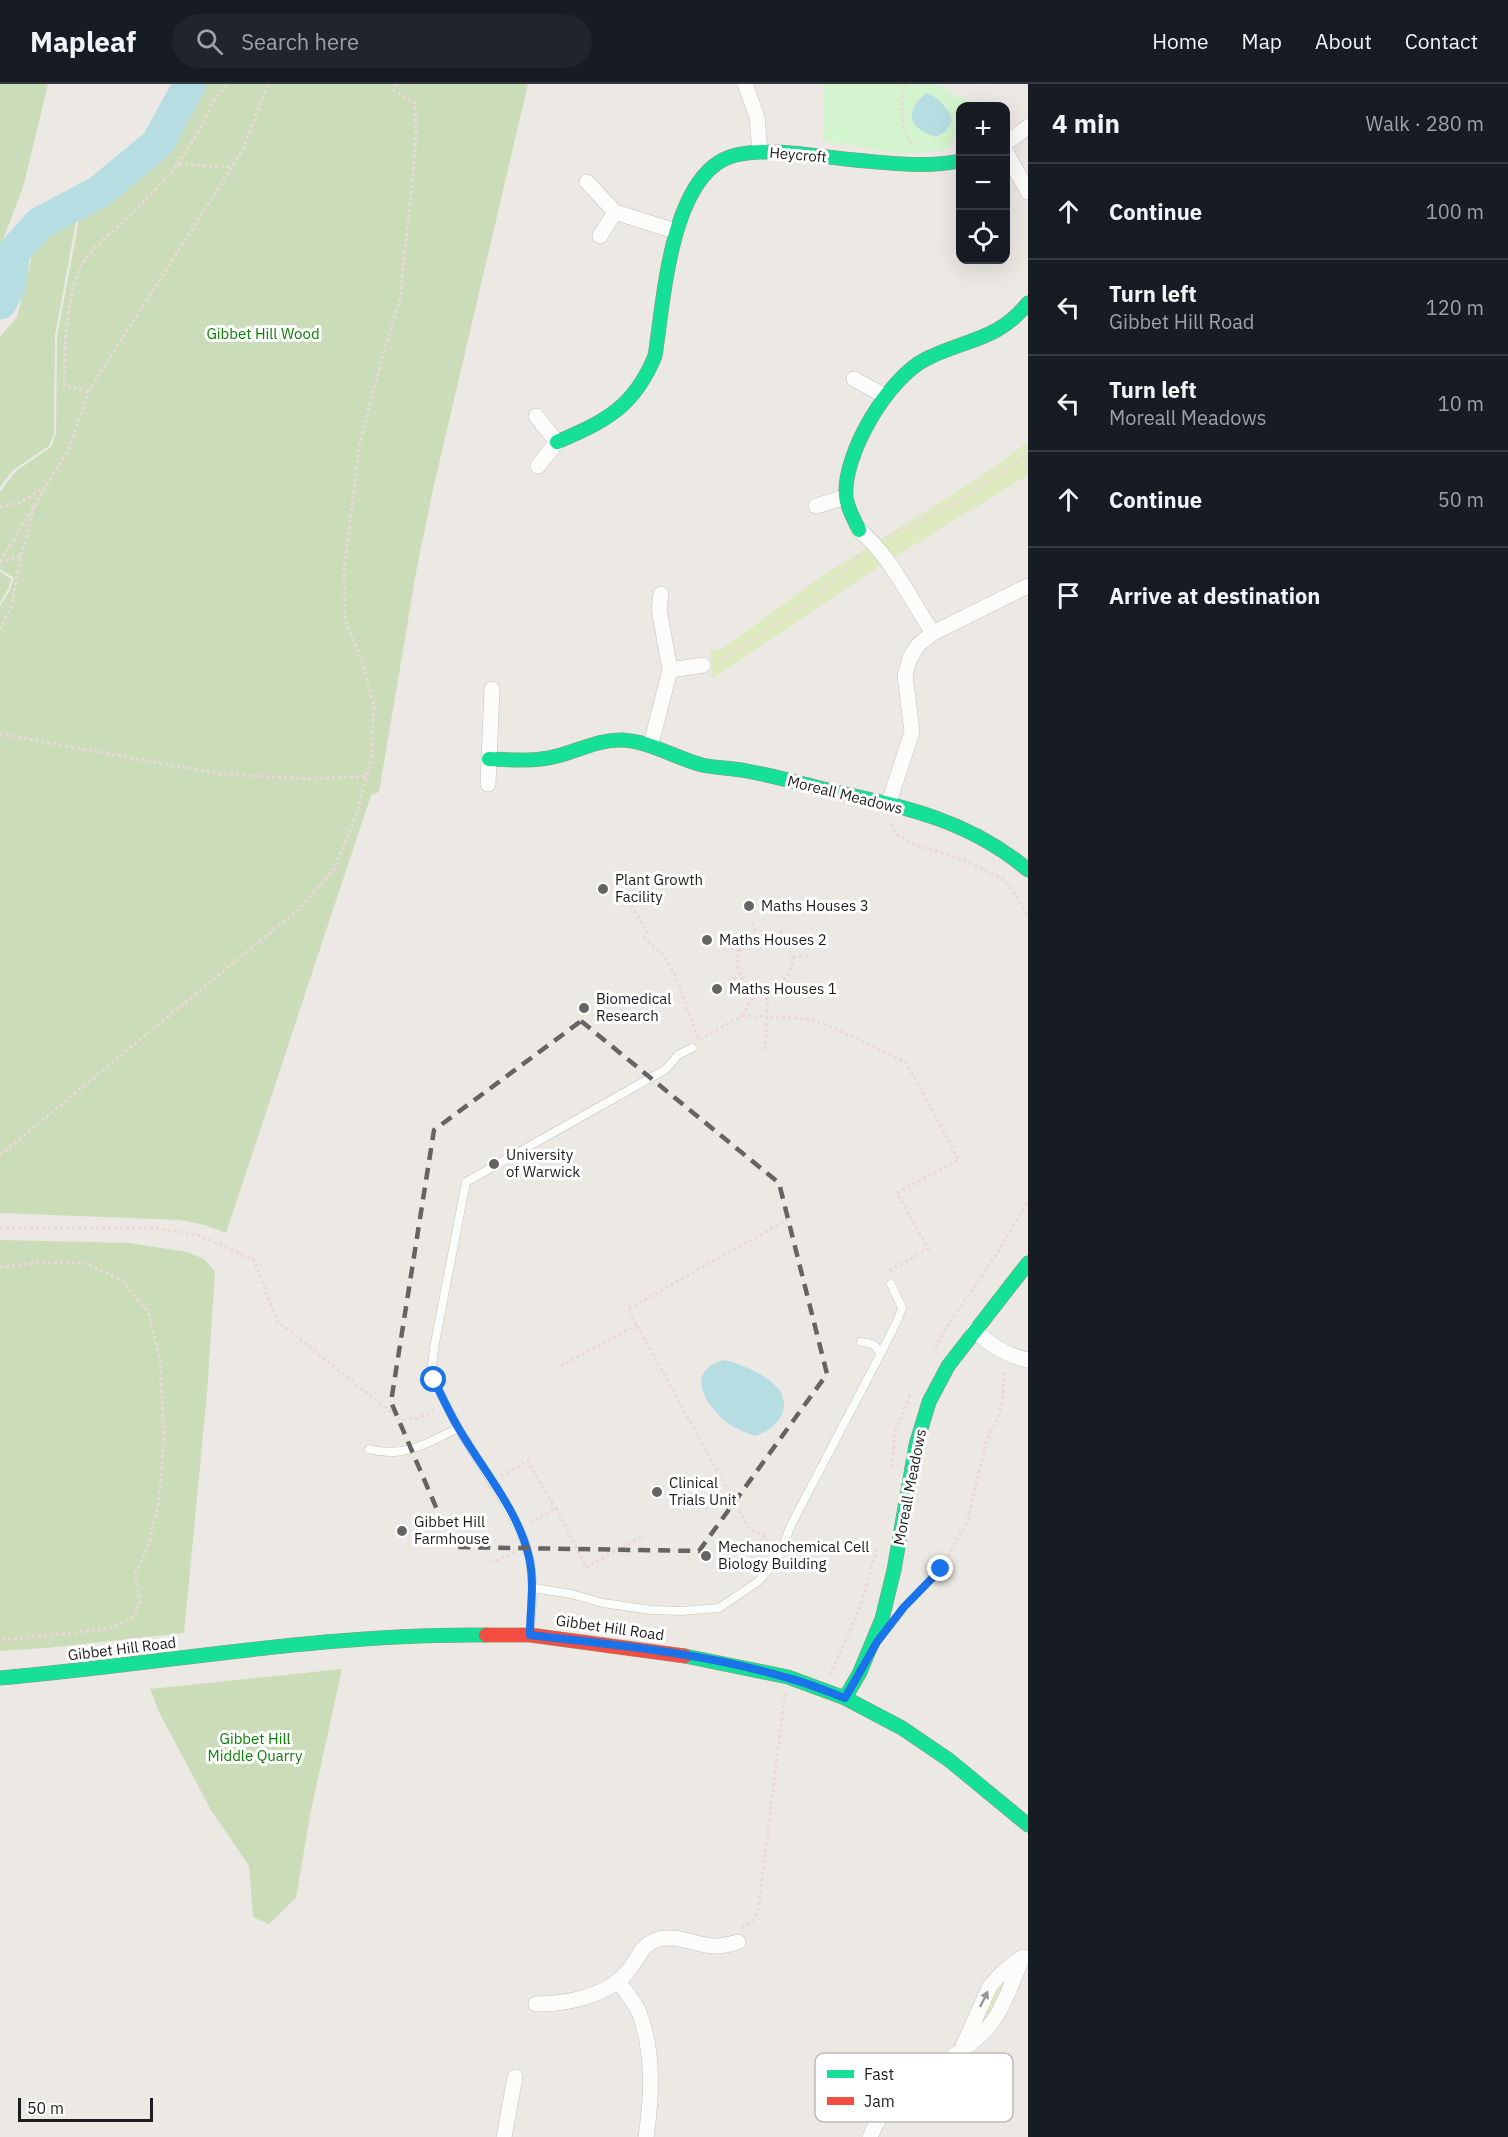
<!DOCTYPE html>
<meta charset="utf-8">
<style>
:root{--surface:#171b24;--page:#20242c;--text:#f1f3f6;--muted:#9ea1a6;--line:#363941}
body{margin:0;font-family:"IBM Plex Sans",sans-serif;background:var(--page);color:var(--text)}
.controls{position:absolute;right:18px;top:18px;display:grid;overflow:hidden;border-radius:12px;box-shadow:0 6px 24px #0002}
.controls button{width:54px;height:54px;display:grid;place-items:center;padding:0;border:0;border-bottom:2px solid var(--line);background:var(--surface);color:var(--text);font:30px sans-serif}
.scale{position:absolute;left:18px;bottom:15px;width:135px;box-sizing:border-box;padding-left:6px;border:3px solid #1d1d1d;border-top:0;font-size:16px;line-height:21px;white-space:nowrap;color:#1d1d1d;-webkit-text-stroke:4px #fff;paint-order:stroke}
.stop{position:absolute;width:18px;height:18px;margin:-14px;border:4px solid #1a73e8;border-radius:50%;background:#fff}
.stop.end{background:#1a73e8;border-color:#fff;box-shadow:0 2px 6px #0008}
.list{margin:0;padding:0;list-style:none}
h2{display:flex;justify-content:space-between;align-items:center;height:78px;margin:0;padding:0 24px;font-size:26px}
h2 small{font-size:20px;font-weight:400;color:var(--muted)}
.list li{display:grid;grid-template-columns:39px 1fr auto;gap:18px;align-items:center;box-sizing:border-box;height:96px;padding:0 24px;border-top:2px solid var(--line)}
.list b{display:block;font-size:22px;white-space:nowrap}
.list p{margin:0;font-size:20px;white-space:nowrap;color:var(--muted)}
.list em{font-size:20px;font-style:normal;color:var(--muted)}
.icon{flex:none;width:33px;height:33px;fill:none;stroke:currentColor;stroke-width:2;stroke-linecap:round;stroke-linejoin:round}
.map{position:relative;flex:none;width:1028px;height:2053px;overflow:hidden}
header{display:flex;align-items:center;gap:36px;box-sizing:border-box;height:84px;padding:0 30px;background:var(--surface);border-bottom:2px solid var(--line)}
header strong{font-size:28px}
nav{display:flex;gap:33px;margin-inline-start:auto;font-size:21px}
.search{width:420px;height:54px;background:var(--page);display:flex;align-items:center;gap:15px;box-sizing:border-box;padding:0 21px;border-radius:33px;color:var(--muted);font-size:22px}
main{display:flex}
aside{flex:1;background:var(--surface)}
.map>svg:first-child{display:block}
</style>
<header>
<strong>Mapleaf</strong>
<div class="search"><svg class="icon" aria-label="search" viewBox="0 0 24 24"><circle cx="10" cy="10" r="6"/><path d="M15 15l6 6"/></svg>Search here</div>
<nav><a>Home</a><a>Map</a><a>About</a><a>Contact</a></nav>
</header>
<main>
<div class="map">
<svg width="1028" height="2053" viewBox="0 0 1028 2053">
<rect width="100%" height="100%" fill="#ece9e5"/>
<!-- grass -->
<path fill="#deebc1" d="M1028,358V391L872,487L712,595L710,568L722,565L822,492L980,393Z
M1004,1896L1006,1897L998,1917L983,1939L980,1938L992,1910Z"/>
<!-- forest -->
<path fill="#cadcb8" d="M0,0H48L24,100L0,164Z
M198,0H528L434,401L417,483L379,708L371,711L226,1149L205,1141L180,1136L0,1129V522L10,506L14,494L0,485V408L16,387L51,363L56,349L57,253L79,136L125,103L167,62Z
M76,137L55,252L54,349L49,362L13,386L0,403V253L17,233L35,160Z
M0,488L11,495L8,505L0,519Z
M0,1156L129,1159L187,1168L204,1175L215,1187L207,1310L184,1549L46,1564L0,1567Z
M342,1585L310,1731L296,1814L269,1840L253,1833L249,1782L211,1726L160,1630L150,1605Z"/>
<!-- park -->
<path fill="#d3f4ce" d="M823,0H940L951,10L978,20L976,22H960V45L947,65L920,69H899L823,57Z"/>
<!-- water -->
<path fill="#b6dee2" d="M927,9C938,13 950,26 952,37L946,47L936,53C931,51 923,48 918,44C904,33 916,16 927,9Z
M725,1276C748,1282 797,1302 781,1332C775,1343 766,1348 755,1352C747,1349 739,1346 732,1342C707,1325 681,1287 725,1276Z"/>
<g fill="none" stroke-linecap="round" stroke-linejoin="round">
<!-- river -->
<path stroke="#b6dee2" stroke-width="33" d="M0,219L9,203L14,168L40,139L99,108L157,60L190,0"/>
<defs>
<path id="lane" d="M880,1271L898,1235L902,1224L891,1200
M369,1365C401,1375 429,1359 458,1344
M533,1504L571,1510L603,1519L651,1526L681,1527L719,1524L759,1497L779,1473L791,1441L880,1271C877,1260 871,1259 861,1258
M530,1549L533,1504L530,1476L526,1462L521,1449L505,1419L458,1344L431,1291L434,1264L466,1098L666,985L678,971L692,964"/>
<path id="street" d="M745,0L757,33L760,68
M1006,59L1028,43
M1006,68L1028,108
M587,98L615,128L600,152
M615,128L675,147
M854,295L883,311
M536,332L557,358L538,382
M816,422L846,413
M859,446C891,472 910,515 933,549
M661,510L659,525L670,586
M651,660L670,586L703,581
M488,700L492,605
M888,721L912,648L905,591L910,574L918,561L933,549L1028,502
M974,1246C990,1260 1006,1272 1028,1276
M618,1897C625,1907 634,1917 639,1928C654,1969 652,2011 646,2053
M536,1920C568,1920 608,1912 629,1886C638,1875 641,1861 656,1856C676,1849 696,1862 715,1862C723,1862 731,1860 738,1858
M963,1962L990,1902L1003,1888L1021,1874
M504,2053L515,1993
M870,2053C889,2002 948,1983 985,1947C1003,1928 1012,1897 1023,1873"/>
<path id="fast" d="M557,358C606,337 634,323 655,272C664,217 670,86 736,71C770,63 820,73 855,76C890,79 925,84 960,77
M859,446C854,435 847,424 846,412C843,370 888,294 926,275C965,255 998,257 1028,219
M489,675C512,676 535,678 557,672C580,666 600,655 623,656C652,658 675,674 702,681C716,684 732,684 747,687C775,692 803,700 831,707C905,723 969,736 1028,786
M685,1572L788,1593L845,1614L902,1644L949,1676L1028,1741
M0,1594C162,1580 323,1549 486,1551
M845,1614L860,1588L882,1535L894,1486L916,1361L929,1318L948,1282L1028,1179"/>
<path id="jam" d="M486,1551H530L685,1572"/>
</defs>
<!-- lane casing -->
<use href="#lane" stroke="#c4c3c1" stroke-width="9"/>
<!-- street casing -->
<use href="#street" stroke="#c4c3c1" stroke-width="16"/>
<!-- fast casing -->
<use href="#fast" stroke="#97957c" stroke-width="15"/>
<!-- jam casing -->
<use href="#jam" stroke="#97957c" stroke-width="15"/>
<!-- path -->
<path stroke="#ebd8d8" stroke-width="3" stroke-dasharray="3 3" stroke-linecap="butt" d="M905,0C901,24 898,42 913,62
M178,80L201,43L214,15L230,0
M88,308L64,301C65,266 65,209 83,179C92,163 108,152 121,140C141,121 160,101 178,80L231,83
M0,423L22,418L44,403
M886,453C937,431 983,402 1028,370
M0,478L69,365L88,308L242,67L268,0
M0,478L21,472
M0,546L11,523L21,472L35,420
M719,578L816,513L861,470
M0,650L220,690L312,695L366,692
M891,740L896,750L915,761L966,777L1005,796L1020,817L1028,832
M622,806L647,847L645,855L664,872L675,891L699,956L742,932L767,933V905C784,898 791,893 793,874C771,826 716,868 746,898C753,904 757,906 767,905
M752,839L757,852
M776,854L785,843
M725,862L740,867
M793,874L810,871
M785,896L798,908
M728,897L740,891
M742,932L758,906
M765,966L767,933L808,935L831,943L906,978L959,1076L897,1109L928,1165L887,1188
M0,1071L299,825L334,785L354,738L371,676L374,621L362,578L345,535L344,488L359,363L383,271L400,215L412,102L416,48L415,19L394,6L397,0
M0,1144H155L201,1152L254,1176L277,1237L401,1336L418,1334L436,1325
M0,1183L38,1179H84L122,1196L148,1228L160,1275L164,1355L159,1416L147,1466L135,1490L140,1518L135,1532L109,1545L0,1556
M933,1269L946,1244L996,1171L1028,1118
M561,1282L637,1241
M892,1383L895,1348L910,1311
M501,1392L528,1377L555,1424
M530,1439L556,1424L586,1483L645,1451
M770,1464L764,1452L750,1446L628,1225L792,1133
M492,1475L494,1478L516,1467
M905,1522L941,1485L968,1436L986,1358L998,1334L1003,1314L1004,1286
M830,1591L859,1526L877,1465
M742,1844L752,1837L758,1827L785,1610"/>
<!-- lane -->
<use href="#lane" stroke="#fcfcfb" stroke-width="8"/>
<!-- street -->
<use href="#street" stroke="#fcfcfb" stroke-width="15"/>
<!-- fast -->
<use href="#fast" stroke="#16e098" stroke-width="14"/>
<!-- jam -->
<use href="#jam" stroke="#f24e42" stroke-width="14"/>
</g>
<!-- one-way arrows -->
<defs><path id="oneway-solid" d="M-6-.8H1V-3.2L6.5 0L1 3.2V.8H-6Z" transform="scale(1.5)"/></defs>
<use fill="#989897" href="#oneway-solid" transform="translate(984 1915) rotate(-64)"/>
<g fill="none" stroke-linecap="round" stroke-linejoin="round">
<!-- route -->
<path stroke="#1a73e8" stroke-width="8" d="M434,1296C442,1313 450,1330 459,1345C483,1386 518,1426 529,1473C535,1499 530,1524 530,1551C616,1561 705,1569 788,1594C808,1599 826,1607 845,1614L877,1558L904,1523L941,1485"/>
</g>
<!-- marked area -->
<path fill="none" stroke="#656463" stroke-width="4.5" stroke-dasharray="12 8" stroke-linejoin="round" d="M581,937L779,1099L827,1290L699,1467L453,1463L391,1318L434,1046Z"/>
<!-- markers -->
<g fill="#656463" stroke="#fff" stroke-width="2">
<circle cx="603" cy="805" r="6"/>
<circle cx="749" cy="822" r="6"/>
<circle cx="707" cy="856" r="6"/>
<circle cx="717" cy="905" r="6"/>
<circle cx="584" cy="924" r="6"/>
<circle cx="494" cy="1080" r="6"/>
<circle cx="657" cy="1408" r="6"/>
<circle cx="402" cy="1447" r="6"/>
<circle cx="706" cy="1472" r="6"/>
</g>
<g text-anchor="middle" stroke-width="6" stroke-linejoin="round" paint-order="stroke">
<!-- street labels -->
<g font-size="15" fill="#1d1d1d" stroke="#fff">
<text transform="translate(798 71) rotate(5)" y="5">Heycroft</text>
<text transform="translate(845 711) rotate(14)" y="5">Moreall Meadows</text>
<text transform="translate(910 1403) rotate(-79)" y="5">Moreall Meadows</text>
<text transform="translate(610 1544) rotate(8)" y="5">Gibbet Hill Road</text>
<text transform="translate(122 1565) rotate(-7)" y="5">Gibbet Hill Road</text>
</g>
<!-- park labels -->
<g font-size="15" fill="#0b8204" stroke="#fff">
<text x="263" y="255">Gibbet Hill Wood</text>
<text x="255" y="1660">Gibbet Hill<tspan x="255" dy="17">Middle Quarry</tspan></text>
</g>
<!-- poi labels -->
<g font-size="15" fill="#1d1d1d" stroke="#fff" text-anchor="start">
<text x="615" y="801">Plant Growth<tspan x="615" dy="17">Facility</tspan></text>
<text x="761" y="827">Maths Houses 3</text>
<text x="719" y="861">Maths Houses 2</text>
<text x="729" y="910">Maths Houses 1</text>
<text x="596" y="920">Biomedical<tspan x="596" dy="17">Research</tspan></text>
<text x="506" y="1076">University<tspan x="506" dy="17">of Warwick</tspan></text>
<text x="669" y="1404">Clinical<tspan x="669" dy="17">Trials Unit</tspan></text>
<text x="414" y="1443">Gibbet Hill<tspan x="414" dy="17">Farmhouse</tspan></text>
<text x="718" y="1468">Mechanochemical Cell<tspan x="718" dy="17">Biology Building</tspan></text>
</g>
</g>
<!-- legend -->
<rect x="815" y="1969" width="198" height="69" rx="9" fill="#fff" stroke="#bbb" stroke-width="1.5"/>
<rect x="827" y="1986" width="27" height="8" fill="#16e098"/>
<rect x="827" y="2013" width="27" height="8" fill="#f24e42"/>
<g font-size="16" fill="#1d1d1d">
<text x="864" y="1996">Fast</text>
<text x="864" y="2023">Jam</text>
</g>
</svg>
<div class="controls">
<button>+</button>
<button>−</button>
<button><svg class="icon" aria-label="locate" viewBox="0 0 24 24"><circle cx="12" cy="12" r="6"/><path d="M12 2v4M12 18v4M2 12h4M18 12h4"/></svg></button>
</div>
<div class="scale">50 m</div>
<div class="stop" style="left:434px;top:1296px"></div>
<div class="stop end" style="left:941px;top:1485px"></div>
</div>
<aside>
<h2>4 min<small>Walk · 280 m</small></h2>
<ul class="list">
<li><svg class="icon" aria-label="ahead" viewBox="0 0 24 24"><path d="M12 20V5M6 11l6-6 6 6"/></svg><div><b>Continue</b></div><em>100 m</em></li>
<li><svg class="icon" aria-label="left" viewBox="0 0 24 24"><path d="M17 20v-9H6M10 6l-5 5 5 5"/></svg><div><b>Turn left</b><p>Gibbet Hill Road</p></div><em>120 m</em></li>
<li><svg class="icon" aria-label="left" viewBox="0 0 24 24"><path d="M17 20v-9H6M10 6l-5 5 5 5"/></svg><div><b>Turn left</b><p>Moreall Meadows</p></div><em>10 m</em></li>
<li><svg class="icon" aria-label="ahead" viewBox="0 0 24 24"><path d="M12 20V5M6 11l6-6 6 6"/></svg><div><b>Continue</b></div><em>50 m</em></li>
<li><svg class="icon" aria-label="arrive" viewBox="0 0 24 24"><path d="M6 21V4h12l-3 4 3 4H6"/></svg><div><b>Arrive at destination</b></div></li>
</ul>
</aside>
</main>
